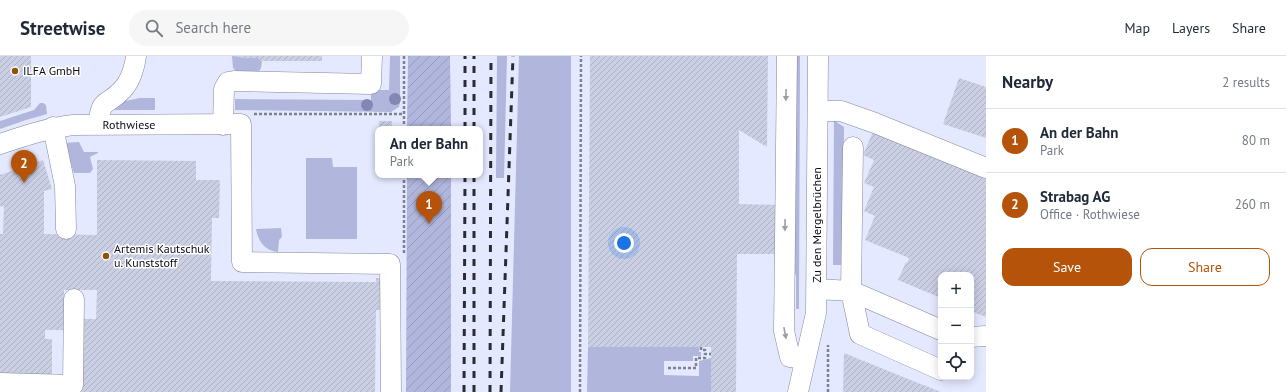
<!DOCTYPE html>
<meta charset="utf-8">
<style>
:root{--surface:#fff;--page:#f6f6f7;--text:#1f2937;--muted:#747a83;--line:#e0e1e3;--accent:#b45309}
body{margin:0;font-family:"PT Sans",sans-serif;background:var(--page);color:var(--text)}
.controls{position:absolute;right:12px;bottom:12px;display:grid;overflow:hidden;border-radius:8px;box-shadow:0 2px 10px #0003}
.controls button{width:36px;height:36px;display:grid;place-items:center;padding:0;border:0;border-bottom:1px solid var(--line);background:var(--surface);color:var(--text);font:20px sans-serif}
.you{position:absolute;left:624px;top:187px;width:14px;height:14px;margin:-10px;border:3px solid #fff;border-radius:50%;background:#1a73e8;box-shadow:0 0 0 6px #1a73e833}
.badge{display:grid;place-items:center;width:26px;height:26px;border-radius:50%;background:var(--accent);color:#fff;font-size:13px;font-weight:700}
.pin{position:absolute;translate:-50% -33px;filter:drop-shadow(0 1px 2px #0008)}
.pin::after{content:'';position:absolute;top:21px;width:14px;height:12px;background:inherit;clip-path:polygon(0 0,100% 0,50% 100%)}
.popup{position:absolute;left:375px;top:70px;width:108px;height:52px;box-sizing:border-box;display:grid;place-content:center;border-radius:8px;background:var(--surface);filter:drop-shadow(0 1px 3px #0005);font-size:13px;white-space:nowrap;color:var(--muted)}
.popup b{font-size:15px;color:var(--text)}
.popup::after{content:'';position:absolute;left:50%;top:100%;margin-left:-8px;border:8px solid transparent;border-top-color:var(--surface)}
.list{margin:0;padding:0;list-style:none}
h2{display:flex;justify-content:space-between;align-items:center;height:52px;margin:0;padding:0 16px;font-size:17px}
h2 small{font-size:13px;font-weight:400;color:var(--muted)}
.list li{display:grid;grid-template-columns:26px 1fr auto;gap:12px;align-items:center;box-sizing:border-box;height:64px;padding:0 16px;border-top:1px solid var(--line)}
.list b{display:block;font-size:15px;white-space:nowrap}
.list p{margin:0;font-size:13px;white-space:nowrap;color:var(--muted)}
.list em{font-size:13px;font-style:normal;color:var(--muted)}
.actions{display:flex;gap:8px;padding:12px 16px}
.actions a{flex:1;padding:9px 0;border:1px solid var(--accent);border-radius:12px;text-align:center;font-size:14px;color:var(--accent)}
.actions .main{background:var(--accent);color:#fff}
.icon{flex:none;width:22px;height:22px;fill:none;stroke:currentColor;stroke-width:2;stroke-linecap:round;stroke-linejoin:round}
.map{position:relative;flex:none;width:986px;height:336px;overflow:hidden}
header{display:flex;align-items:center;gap:24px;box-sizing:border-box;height:56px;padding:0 20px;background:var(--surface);border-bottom:1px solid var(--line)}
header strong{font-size:19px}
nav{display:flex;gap:22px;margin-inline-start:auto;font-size:14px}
.search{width:280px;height:36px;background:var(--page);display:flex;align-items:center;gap:10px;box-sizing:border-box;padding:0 14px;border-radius:22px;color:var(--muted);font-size:15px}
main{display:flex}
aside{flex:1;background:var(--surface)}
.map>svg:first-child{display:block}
</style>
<header>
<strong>Streetwise</strong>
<div class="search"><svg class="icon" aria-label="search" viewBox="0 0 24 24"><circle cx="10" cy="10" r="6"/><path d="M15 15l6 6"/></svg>Search here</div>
<nav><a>Map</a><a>Layers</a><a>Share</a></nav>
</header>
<main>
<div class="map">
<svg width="986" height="336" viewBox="0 0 986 336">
<defs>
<pattern id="garden-furrows" width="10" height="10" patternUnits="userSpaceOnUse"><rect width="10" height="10" fill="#b0b6dc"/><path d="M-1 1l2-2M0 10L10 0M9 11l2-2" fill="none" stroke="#969bbc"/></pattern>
<pattern id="building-hatch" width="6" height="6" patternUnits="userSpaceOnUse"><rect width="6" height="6" fill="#cbcfe4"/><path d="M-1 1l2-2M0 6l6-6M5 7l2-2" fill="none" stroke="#adb1c3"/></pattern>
</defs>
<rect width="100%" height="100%" fill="#e5e9ff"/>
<!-- grass -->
<path fill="#b0b6dc" d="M232,0L259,2V5H262L261,12L258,17H238L233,12Z
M390,0H400V46L399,51L391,56L235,54V43L371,44V34H389Z
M497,0H507L504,122H496Z
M519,0H571V336H510Z
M792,0H800L799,253H796V219L791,215Z
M140,42H155V54H106L115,47Z
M40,47H43L46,49L47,58L26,64L0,73V65L34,54Z
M834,65H835L844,71L843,209H833Z
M79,86L84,96H98V97L90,101L93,113L90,117H74L64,87Z
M306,102H332L333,111H357V183H306Z
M281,172L282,181L279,184L278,196C265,195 258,185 256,173Z
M588,291H699V296H701V300H693V305H664V319L699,320V305L711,302V336H587Z"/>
<!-- garden -->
<path fill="url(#garden-furrows)" d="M408,0H450L451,73H407Z
M407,119H451V336H406Z"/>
<!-- building -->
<path fill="url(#building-hatch)" d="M0,0H31V51L0,61Z
M241,0H322V5H259V2H241Z
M590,0H768L767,91L739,74V148L779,149L778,198H737L736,336H711V291H588Z
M959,22L986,31V82L943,68Z
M379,65H392V72H379Z
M874,73L986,121V261L971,255V219H941V242L898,224L906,206L907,207L909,202L865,184L875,160L864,155L874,131L864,127L874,104L863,99Z
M43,104L52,133L44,135V178L97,179V104L196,105V124H220L219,162H212L211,225L376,226V222H381V254H376L375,336H82V263H96L97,234H64V274H45V283H52V318H0V178H3L4,150L1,151L0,149V119Z
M844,297L908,323L941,336H843Z"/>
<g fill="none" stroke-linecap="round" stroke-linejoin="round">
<defs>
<path id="minor" d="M787,0L784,275L790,301L805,303
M818,55H841L875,67L986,112
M99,68C100,41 108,50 122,34C130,26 135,11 136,0
M223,69L224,33L228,26L234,25L371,28L372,0
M53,71L65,130L66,173
M0,88C24,80 48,72 73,69L241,68L242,206L390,208L391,336
M853,91L851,235L860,278L941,314
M817,233L851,235L941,274
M971,281L986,280
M0,327L73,329L74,243
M798,336L816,257L818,0"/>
</defs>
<!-- minor casing -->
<use href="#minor" stroke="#83869a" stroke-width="21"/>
<!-- path -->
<path stroke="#7f8190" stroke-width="2.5" stroke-dasharray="3 2" stroke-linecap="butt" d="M254,58H403
M404,73V0
M404,119V198
M701,291V294H705V298
M668,312H696V302H705V298H711
M580,336L581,0
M828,336V289"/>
<!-- minor -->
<use href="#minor" stroke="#fff" stroke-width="20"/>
<!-- rail -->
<path stroke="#2a2c35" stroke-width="3" stroke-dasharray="7 7" stroke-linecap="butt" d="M465,73V0
M474,73V0
M464,336L465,119
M474,336V119
M490,336L491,0
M501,336L513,0"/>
</g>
<!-- trees -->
<g fill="#8387b3">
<circle cx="395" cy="43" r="6"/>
<circle cx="367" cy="49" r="6"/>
</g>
<!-- one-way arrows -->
<defs><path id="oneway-solid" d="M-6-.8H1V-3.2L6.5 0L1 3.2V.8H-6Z"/></defs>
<g fill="#9d9ea1">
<use href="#oneway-solid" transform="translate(786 39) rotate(91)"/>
<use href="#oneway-solid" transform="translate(785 169) rotate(91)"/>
<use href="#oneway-solid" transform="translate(785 277) rotate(79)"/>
</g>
<!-- markers -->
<g fill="#8b5505" stroke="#fff" stroke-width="1.5">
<circle cx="15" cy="15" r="4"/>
<circle cx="106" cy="200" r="4"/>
</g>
<g text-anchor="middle" stroke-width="3" stroke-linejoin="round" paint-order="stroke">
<!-- poi labels -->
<g font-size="12" fill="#0b0c13" stroke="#fff" text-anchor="start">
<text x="23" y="19">ILFA GmbH</text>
<text x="114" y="197">Artemis Kautschuk<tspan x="114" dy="14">u. Kunststoff</tspan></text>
</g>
<!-- street labels -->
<g font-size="12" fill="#0b0c13" stroke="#fff">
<text x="129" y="73">Rothwiese</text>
<text transform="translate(817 169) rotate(-90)" y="4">Zu den Mergelbrüchen</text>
</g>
</g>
</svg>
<div class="controls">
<button>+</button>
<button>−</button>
<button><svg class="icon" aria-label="locate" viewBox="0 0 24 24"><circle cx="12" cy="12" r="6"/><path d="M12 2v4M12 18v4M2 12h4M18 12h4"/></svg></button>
</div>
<div class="you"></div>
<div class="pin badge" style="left:429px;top:168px">1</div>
<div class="popup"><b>An der Bahn</b>Park</div>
<div class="pin badge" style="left:24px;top:127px">2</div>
</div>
<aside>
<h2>Nearby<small>2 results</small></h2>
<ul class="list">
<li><span class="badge">1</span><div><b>An der Bahn</b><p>Park</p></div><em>80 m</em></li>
<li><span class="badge">2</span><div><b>Strabag AG</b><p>Office · Rothwiese</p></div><em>260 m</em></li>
</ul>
<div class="actions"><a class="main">Save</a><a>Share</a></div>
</aside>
</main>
